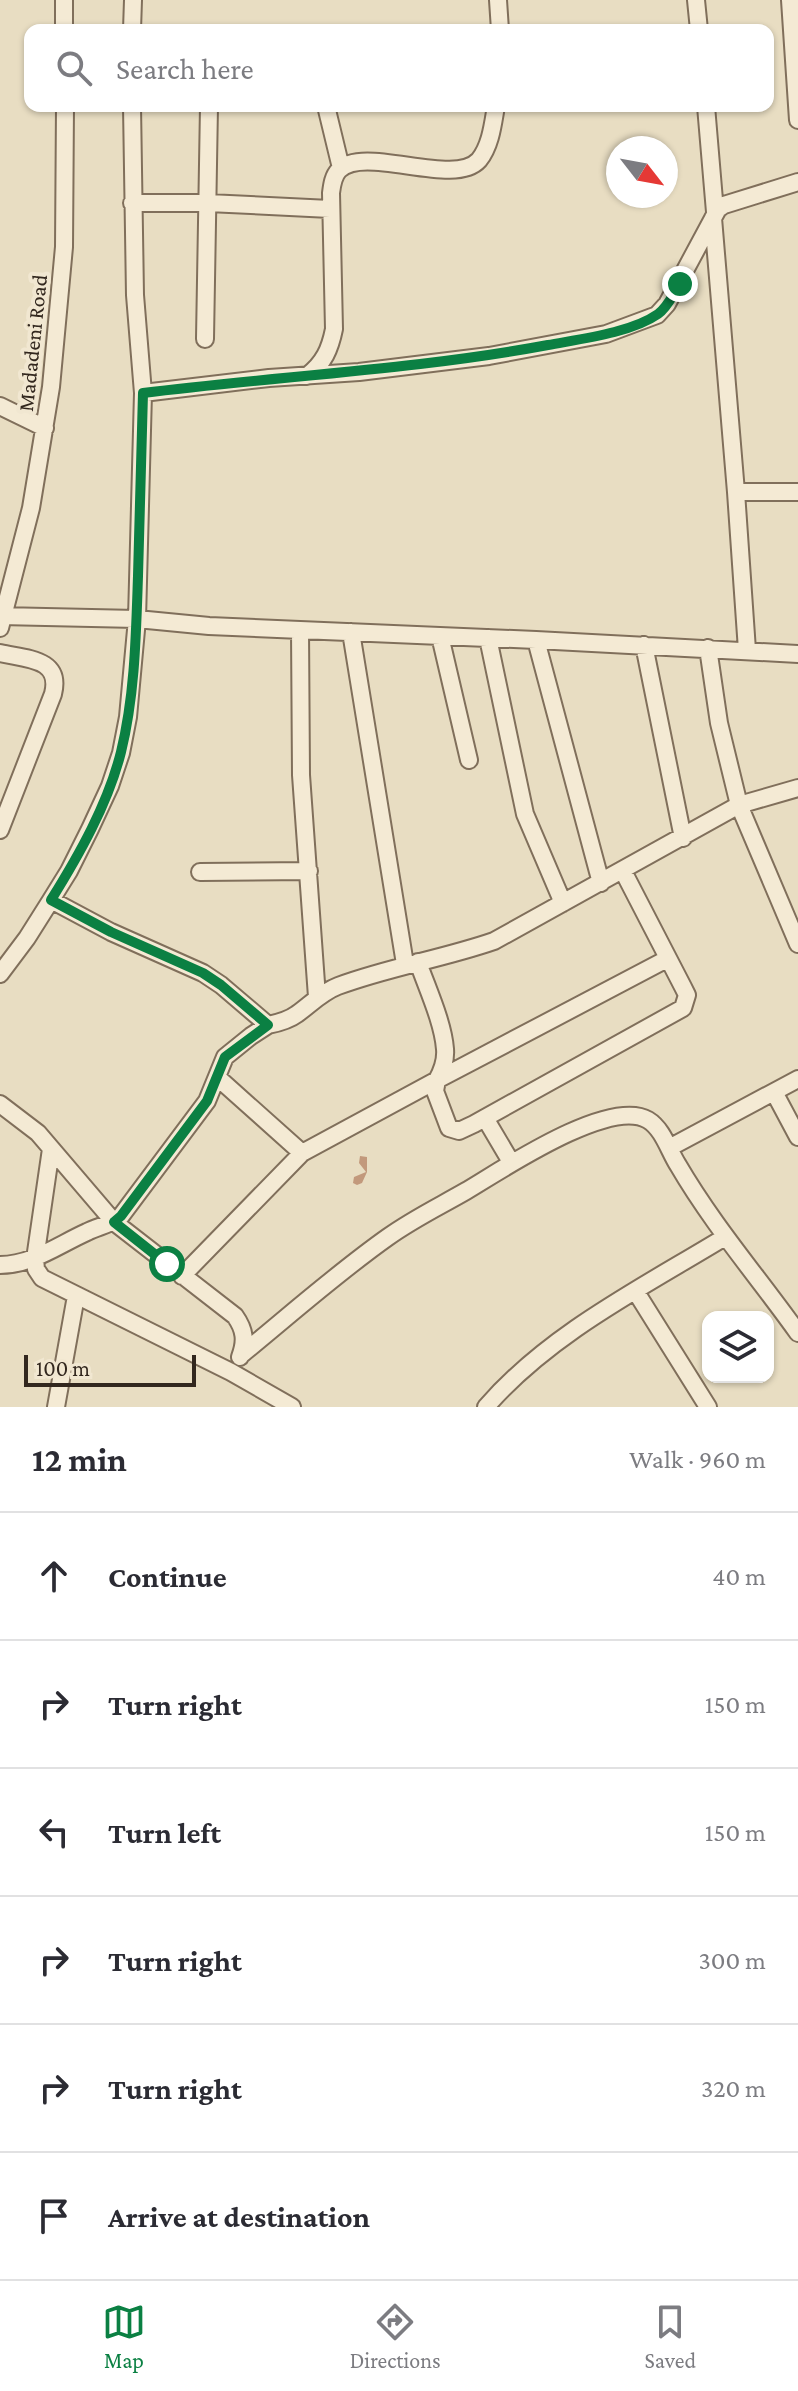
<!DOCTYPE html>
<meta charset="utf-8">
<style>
:root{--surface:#fff;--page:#f2f2f3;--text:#2b2b33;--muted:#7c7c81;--line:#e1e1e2;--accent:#0b8043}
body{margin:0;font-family:"Crimson Pro",serif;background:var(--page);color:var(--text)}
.controls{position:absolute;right:24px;bottom:24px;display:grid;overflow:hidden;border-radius:16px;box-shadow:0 2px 6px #0004}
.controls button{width:72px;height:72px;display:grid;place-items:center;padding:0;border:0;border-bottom:2px solid var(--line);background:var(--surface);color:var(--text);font:40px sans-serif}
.compass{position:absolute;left:606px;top:136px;width:72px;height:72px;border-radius:50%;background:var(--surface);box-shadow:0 2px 6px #0004;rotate:121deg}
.scale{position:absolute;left:24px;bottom:20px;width:172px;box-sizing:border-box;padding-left:8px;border:4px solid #32271e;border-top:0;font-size:22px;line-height:28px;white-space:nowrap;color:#32271e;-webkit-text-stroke:6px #f1e7d1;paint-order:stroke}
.stop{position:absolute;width:24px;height:24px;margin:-18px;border:6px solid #0b8043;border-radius:50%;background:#fff}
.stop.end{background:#0b8043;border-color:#fff;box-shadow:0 2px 8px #0008}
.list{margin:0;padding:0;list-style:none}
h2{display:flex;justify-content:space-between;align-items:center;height:104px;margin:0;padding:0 32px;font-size:34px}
h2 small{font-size:26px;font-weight:400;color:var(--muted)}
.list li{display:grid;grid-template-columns:52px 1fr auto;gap:24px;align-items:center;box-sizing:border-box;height:128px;padding:0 32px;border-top:2px solid var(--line)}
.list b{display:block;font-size:30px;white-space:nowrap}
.list em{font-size:26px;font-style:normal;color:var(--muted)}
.icon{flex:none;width:44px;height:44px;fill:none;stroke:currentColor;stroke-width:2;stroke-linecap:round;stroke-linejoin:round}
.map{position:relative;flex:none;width:798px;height:1407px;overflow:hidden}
.search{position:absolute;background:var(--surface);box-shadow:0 2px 6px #0004;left:24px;right:24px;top:24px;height:88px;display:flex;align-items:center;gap:20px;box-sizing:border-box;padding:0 28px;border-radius:16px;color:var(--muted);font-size:30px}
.sheet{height:872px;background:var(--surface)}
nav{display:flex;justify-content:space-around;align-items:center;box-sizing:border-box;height:112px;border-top:2px solid var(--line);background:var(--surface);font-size:22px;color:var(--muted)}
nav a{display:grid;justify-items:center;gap:4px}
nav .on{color:var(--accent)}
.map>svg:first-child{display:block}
</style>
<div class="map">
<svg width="798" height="1407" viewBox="0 0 798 1407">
<rect width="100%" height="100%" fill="#e8ddc2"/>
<!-- building -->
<path fill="#c2997c" d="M360,1156L367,1157V1172L362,1183L357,1185L353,1183L354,1177L366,1172L359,1163Z"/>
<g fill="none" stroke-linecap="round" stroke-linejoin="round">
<defs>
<path id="minor" d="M64,0V30
M498,0L500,30
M696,0L699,30
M790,0L798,120
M132,30L133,0
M706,106L715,212
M327,110L341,168
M132,203H208L330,209
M713,218L736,492L747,650
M205,339L209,106
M307,376C324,363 330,349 334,329L331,193C332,185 333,176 339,170C364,144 454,188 479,160C491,145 493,123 496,106
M143,393L269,378L359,372L489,356L606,334L657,315L667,304L718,209L724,205L798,182
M0,406L45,428
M736,492H798
M0,616L137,619L209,626L536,640L798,654
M0,628L31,508L51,387L64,247L65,106
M300,630L301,775L317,997
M351,632L405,964
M440,636L469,760
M488,638L525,814L563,903
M536,640L601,883
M644,645L683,838
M708,648L719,723L739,805L798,944
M0,653C26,659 62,658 53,694L0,830
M623,871L683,987L687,995L683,1008L474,1124L459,1131L449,1128L435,1091L437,1080L667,959
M200,872L309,871
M51,900L111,932L203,973L221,985L268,1025C278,1023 289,1020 297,1014C311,1004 322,992 338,986C389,967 442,959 494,941L739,805L798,788
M0,974L27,938L51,900L69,871L90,829L110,786L121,753L128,717L137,619L143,393L135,295L132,106
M217,1077L302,1153
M774,1092L798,1137
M0,1104L38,1133L114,1222L235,1316C245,1330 246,1341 240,1357
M485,1118L511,1162
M669,1148L798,1079
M51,1149L35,1259L36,1269L42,1278L231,1372L292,1407
M0,1265C32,1265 58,1245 87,1232C99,1226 110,1225 121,1216L207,1101L225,1057L251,1036L268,1025
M182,1276L302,1153L437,1080C442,1071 446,1060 445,1049C443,1022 427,988 418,962
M636,1292L708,1407
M241,1355C290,1315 337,1273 388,1237C413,1219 440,1206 466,1191C500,1171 609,1097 648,1120C663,1129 669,1151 678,1165C713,1225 758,1277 798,1333
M56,1407L76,1296
M486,1407C549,1334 643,1287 725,1237"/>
</defs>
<!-- minor casing -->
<use href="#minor" stroke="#806f5b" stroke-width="20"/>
<!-- minor -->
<use href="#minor" stroke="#f4ead4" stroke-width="16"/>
</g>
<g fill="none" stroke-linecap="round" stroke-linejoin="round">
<!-- route -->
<path stroke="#0b8043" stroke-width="10" d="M167,1264L114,1222L121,1216L207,1101L225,1057L268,1025L221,985L203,973L111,932L51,900C79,855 108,804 121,752C135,695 136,634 138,576C140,515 141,454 143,393C278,376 414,370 548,345C580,339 631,333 658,314C668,307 673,294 680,284"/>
</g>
<g text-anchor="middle" stroke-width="8" stroke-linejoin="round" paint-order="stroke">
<!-- street labels -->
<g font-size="22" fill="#32271e" stroke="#f1e7d1">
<text transform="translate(32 343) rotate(-84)" y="8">Madadeni Road</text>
</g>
</g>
</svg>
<div class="controls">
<button><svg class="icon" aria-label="layers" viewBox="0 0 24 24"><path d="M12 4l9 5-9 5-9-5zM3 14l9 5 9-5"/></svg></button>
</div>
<svg class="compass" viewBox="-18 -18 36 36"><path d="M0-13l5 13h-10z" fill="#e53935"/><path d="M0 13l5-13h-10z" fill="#7c7c81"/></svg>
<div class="scale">100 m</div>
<div class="stop" style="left:167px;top:1264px"></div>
<div class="stop end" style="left:680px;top:284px"></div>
<div class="search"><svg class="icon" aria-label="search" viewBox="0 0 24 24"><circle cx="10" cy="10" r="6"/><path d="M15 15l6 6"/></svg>Search here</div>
</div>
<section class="sheet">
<h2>12 min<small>Walk · 960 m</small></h2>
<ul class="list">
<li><svg class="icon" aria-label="ahead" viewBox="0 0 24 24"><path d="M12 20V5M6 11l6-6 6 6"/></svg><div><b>Continue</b></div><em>40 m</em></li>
<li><svg class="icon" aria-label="right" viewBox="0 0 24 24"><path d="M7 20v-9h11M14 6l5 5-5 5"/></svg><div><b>Turn right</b></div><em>150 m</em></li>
<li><svg class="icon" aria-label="left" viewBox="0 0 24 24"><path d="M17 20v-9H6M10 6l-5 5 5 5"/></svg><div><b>Turn left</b></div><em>150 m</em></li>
<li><svg class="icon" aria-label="right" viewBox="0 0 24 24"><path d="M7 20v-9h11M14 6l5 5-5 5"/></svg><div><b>Turn right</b></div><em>300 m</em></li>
<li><svg class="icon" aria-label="right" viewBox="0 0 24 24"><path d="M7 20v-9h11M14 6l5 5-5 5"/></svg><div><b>Turn right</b></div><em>320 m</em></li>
<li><svg class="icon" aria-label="arrive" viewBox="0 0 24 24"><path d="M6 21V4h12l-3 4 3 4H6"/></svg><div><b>Arrive at destination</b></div></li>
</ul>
</section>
<nav>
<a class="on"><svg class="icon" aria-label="map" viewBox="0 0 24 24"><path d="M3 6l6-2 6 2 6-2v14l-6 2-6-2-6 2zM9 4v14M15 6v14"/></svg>Map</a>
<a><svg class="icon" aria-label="directions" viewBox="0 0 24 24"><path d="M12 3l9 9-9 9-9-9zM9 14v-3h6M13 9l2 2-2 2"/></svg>Directions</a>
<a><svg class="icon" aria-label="saved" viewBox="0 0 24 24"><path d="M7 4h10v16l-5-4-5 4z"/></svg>Saved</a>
</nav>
